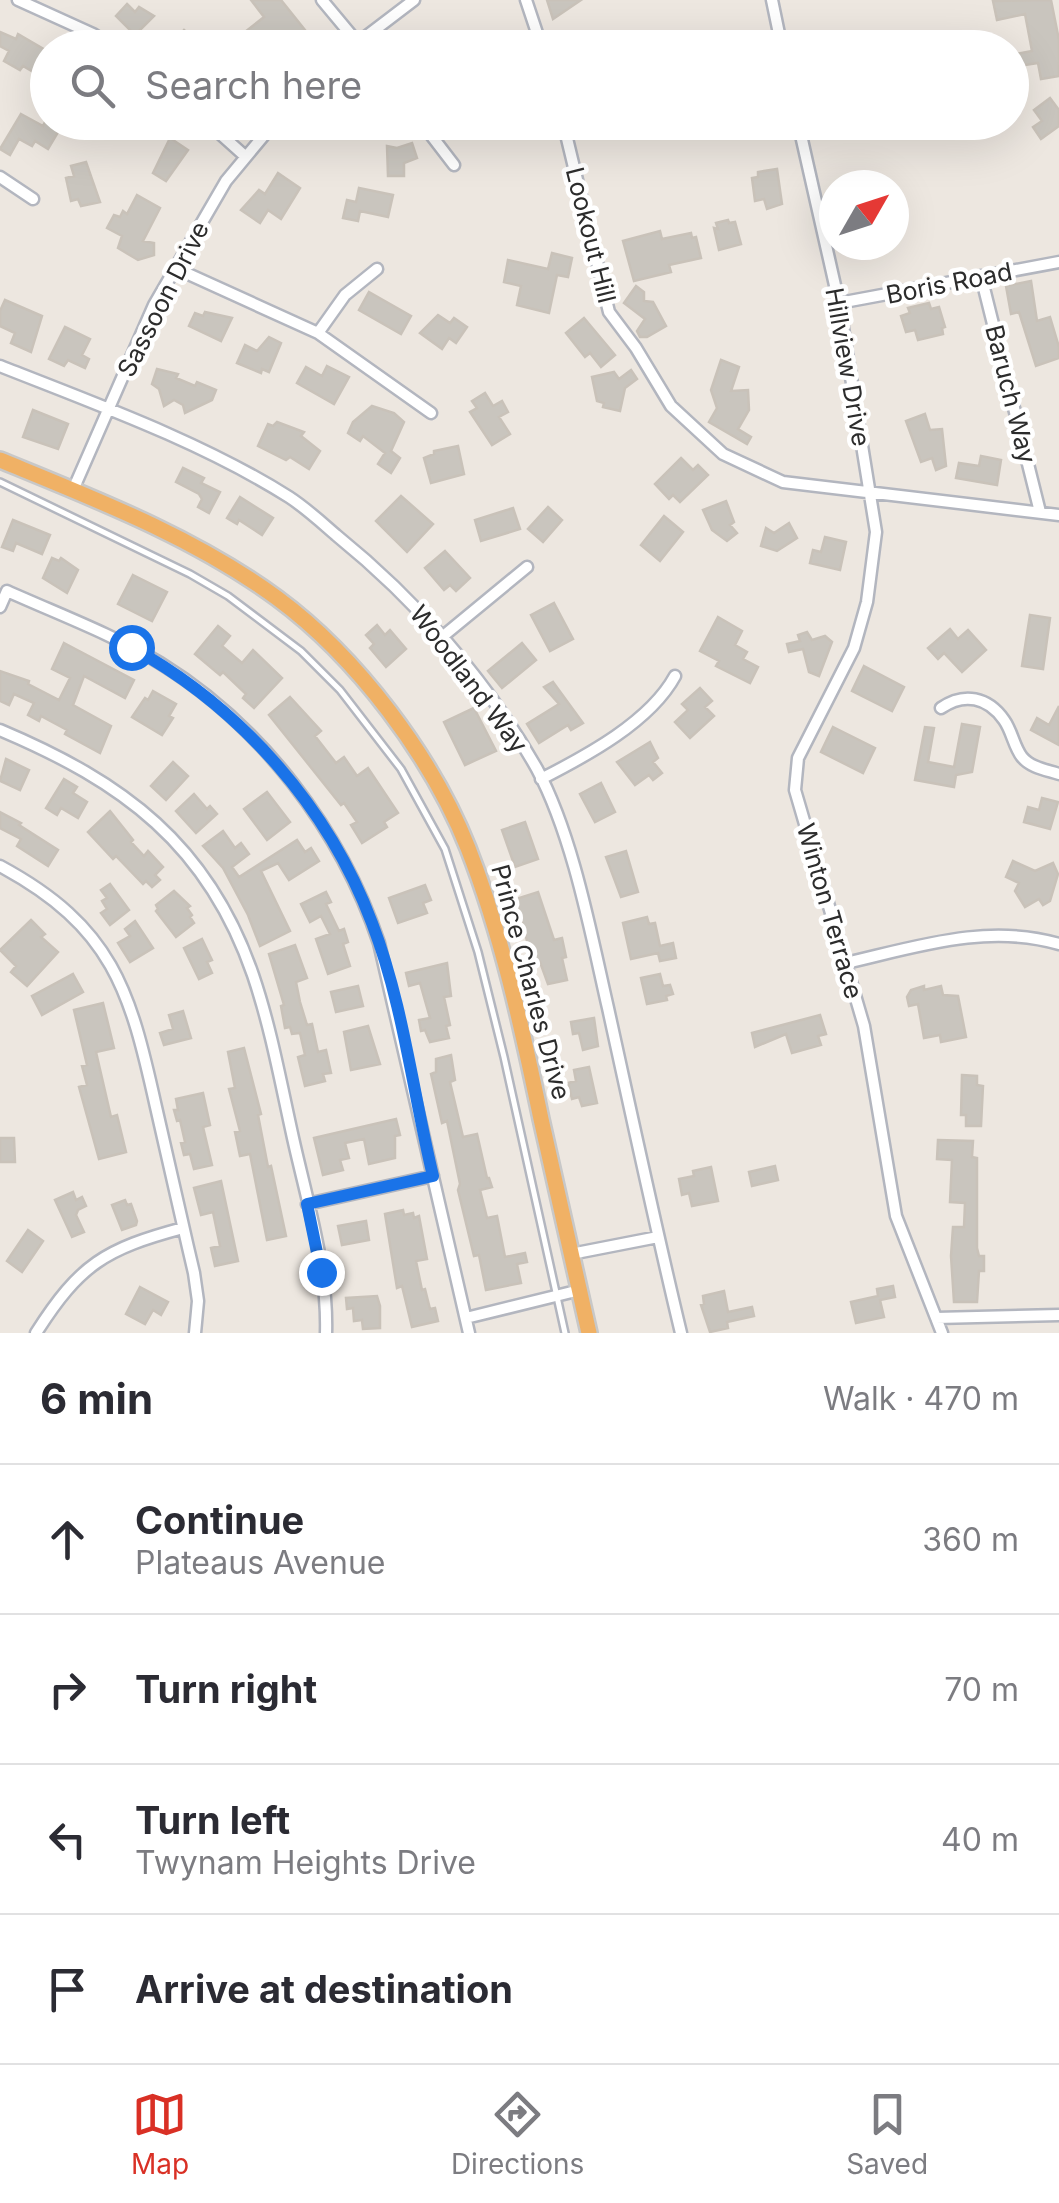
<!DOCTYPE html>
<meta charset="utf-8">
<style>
:root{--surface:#fff;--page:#f2f2f3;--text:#2b2b33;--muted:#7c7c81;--line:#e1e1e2;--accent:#d93025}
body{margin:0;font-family:Inter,sans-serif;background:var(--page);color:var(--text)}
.compass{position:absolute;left:819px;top:170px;width:90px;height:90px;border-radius:50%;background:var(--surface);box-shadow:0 10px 40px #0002;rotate:51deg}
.stop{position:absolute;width:30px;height:30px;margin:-22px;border:8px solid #1a73e8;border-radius:50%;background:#fff}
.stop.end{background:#1a73e8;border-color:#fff;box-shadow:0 2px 10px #0008}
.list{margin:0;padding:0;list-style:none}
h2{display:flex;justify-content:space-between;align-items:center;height:130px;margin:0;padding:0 40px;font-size:42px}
h2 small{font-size:32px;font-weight:400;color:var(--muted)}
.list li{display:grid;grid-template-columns:65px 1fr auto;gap:30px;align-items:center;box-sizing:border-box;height:150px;padding:0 40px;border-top:2px solid var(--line)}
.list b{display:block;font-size:38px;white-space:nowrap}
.list p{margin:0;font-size:32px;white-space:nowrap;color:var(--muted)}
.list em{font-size:32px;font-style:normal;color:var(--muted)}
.icon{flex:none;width:55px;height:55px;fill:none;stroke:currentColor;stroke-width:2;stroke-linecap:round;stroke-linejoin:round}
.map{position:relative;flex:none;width:1059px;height:1333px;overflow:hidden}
.search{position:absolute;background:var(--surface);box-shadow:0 10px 40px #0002;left:30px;right:30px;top:30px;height:110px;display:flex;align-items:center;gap:25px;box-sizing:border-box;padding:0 35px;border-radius:55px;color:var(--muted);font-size:38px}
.sheet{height:730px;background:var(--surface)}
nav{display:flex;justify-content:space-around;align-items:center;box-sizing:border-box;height:140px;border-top:2px solid var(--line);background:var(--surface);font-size:28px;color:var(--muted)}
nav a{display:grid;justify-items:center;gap:5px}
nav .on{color:var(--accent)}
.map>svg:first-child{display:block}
.building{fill:#c9c5be;stroke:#c9c2b9;stroke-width:2.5}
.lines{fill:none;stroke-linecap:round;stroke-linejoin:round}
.service-casing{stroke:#b3b6bf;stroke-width:10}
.minor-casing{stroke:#b3b6bf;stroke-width:15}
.trunk-casing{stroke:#c8c8c8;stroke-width:20}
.service{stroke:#fff;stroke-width:5}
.minor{stroke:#fff;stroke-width:10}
.trunk{stroke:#f0b165;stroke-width:15}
.route{stroke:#1a73e8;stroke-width:12}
.labels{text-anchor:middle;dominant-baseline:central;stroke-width:9;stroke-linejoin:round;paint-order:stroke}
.street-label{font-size:25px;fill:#2c2c2c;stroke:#fff}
</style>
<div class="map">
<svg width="1059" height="1333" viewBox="0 0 1059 1333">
<rect width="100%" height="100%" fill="#ede7e0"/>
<path class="building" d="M251,0H281L305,30L288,43L282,36L267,47L261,38L254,44L245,32L264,17Z
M547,0H581L553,19Z
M1051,0L1059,40V76L1041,79L1038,63L1018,66L1016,54L1032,51L1025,14L997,20L993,1Z
M127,4L135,12L139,7L154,16L135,35L116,16Z
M184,30L193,38L199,32L215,48H168Z
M0,32L16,39L18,34L47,51L35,73L23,66L20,70L4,61L9,51L0,46Z
M1050,98L1059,110V126L1041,139L1033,127L1042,121L1034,110Z
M21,114L43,126L45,122H64L48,149L35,141L32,146L19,139L10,155L0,149Z
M170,138L188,150L166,181L153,173Z
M412,143L417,158L404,163V176H388L387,146L397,148Z
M86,162L100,202L81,206L78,199L71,201L66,178L74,176L71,166Z
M777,169L782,204L767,209L764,199L755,201L752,178L758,177V172Z
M278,173L300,188L281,219L268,210L260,223L241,210L259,190L265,194Z
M359,188L393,195L388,217L360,211L358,221L343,218L347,200L356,202Z
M137,195L160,208L143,241L154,243V255L138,260L118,248L122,236L107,228L114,215L120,217L123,211L127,214Z
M728,220L729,223L735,222L741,244L719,250L714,228L718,229L716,223Z
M660,231L662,239L691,233L692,238L696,237L701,258L669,265L671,272L634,281L623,241Z
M552,253L572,258L568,277L557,275L549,313L517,305L521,286L504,282L508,260L548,269Z
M1031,281L1037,321L1050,317L1059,347V358L1036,366L1019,312L1011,314L1006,286Z
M636,286L644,292V301L653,302L666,326L647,337H640L637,331L645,319L624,303Z
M369,292L411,316L401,334L359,310Z
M5,300L42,316L31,352L11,343L15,333L0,326V311Z
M929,303L931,309L939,307L945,327L942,328L943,334L918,340L915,330L906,332L901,316L910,313L908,308Z
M205,312L232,318L221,341L189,326L195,313L203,316Z
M438,315L450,323L454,318L467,327L456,343L449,338L442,349L420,333Z
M584,318L615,355L601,367L590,353L585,357L566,333Z
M65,327L90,339L82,355L89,359L85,368L68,360L64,366L49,359Z
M269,337L281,343L269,372L262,369L261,373L237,363L245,345L257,351Z
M721,360L739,367L731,391L748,390L749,410L738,429L751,437L747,444L709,422L717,408L711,390Z
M327,366L349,377L334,404L297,383L306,367L322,376Z
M157,369L178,374L176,378L195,386L197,382L216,390L212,400L185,413L183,405L174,400L164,406L159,389L152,384Z
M631,370L637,379L625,388L620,411L603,407L604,403L597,401L592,377L614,372L619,379Z
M485,393L493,406L502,401L508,412L499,417L510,434L492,445L470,412L477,408L472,401Z
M372,406L394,413L404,422L391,451L400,458L391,473L378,464L385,453L363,436L360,441L348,433L353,422Z
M33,410L68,424L58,449L23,437Z
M925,414L930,430L942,429L946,466L936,470L932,458L921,462L906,421Z
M277,422L304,432L301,436L320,451L309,469L290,457L286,460L258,446L268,424L273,426Z
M458,446L464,474L431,483L424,458L434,454V451Z
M981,456L1001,460L997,485L956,478L959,463L979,466Z
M681,458L693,470L698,465L708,475L680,502L673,495L669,499L655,484Z
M183,468L204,478L201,483L220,492L209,513L198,507L202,499L199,494L176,482Z
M401,496L433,524L407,552L376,521Z
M240,497L273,518L262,535L239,520L237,524L227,518Z
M726,501L734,522L730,525L737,533L727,541L712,530L703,510Z
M548,507L562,520L543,542L528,529Z
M513,508L520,529L481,541L475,520Z
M664,516L683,532L660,561L641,545Z
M13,520L50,535L42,554L16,543L13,551L2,547Z
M789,523L797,538L777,551L761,546L766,528L774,533Z
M825,537L846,542L840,570L810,563L813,550L821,552Z
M445,551L470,578L456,591L450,585L444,590L425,568Z
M52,558L59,561L61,558L78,570L67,593L43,578Z
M133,575L167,592L152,621L118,604Z
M554,603L573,639L550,651L531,615Z
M1030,615L1050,618L1043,669L1022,666Z
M718,617L742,631L735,645L747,652L743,659L758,667L750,683L716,666L719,661L700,651Z
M377,625L385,635L390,630L406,649L386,667L370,648L374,644L366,635Z
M218,626L230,636L222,646L242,663L253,650L282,678L254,708L243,698L246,694L223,672L220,675L195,654Z
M950,629L958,639L968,630L986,650L962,672L944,653L938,659L928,648Z
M807,632L812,640L825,636L832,642L819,676L809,672L803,649L789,652L787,644L800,641L798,635Z
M64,643L134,680L125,698L84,676L73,705L111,726L100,753L65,734L67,730L41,716L39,721L28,715L34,703L14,694L9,705L0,701V671L29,681L28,684L59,700L70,678L52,669Z
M522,643L536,660L502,688L488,671Z
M864,666L904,687L892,711L852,691Z
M553,682L583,723L571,730L568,725L539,743L527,724L559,704L544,687Z
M700,688L712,701L705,707L714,716L690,738L675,722L688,710L682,704Z
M153,691L176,704L169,716L173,718L162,735L132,717L145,698L148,700Z
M290,697L321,731L315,736L336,763L344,757L357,776L368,768L398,813L384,822L387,827L362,843L351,825L357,822L344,803L341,805L269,715Z
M1059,706V745L1031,730L1037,718L1049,725Z
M474,708L496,751L465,765L444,722Z
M962,724L980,727L972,772L956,775L954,787L915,780L925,727L934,728L928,762L954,767Z
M833,727L875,748L863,773L821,752Z
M650,742L658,758L653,762L662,773L653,780L649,775L635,785L617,762Z
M6,759L29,770L20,790L0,781Z
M173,762L188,776L166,800L151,786Z
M64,779L77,787L73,793L87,802L78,818L61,808L57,815L46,808Z
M601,783L615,812L595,822L580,794Z
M267,792L290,822L267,840L244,809Z
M194,794L207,809L210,806L217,814L196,833L176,811Z
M1042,798L1058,802L1050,829L1024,822L1028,807L1039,810Z
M110,811L133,840L131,842L144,856L148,851L163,867L155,875L160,880L152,887L146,881L143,884L116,856L113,859L88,832Z
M0,812L21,823L19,825L58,850L48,866L17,846L21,839L0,828Z
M525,822L538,859L515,867L502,830Z
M223,831L235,848L241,843L249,854L232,867L239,877L297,840L305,852L311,848L319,861L289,880L278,863L261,871L290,931L260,946L248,915L223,868L203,846Z
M626,851L638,892L621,897L606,857Z
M1013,861L1035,871L1053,863L1058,874L1050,901L1043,905L1039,899L1025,907L1015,891L1019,883L1006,877Z
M110,884L129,910L110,925L101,913L107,909L102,901L107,898L101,890Z
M425,885L431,900L423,903L427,913L398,923L389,898Z
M174,891L190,906L187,908L192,915L190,917L194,923L176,937L156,911L158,909L156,905Z
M326,892L331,902L326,904L339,931L344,929L348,942L343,944L350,966L328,974L316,939L330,934L321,916L310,922L301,904Z
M538,892L554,940L562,938L566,957L562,958L567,980L548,984L540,962L534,963L531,956L516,899Z
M647,917L649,924L655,923L660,946L673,943L676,958L660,961L658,953L631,959L623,923Z
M31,920L45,934L41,937L58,952L27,986L11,972L16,966L0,950Z
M135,921L153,948L130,962L118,943L130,936L125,929Z
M202,939L212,960L207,962L212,973L199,979L184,948Z
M295,945L307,978L296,982L300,1002L307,1025L312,1024L318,1052L326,1050L331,1073L323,1074L325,1081L305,1086L298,1057L305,1055L300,1033L292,1034L290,1027L285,1028L281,1006L284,1005L269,954Z
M447,963L451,996L444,997L450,1025L446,1026L449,1038L430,1042L425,1030L421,1031L419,1020L430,1018L420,983L409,986L406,973Z
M73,974L83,992L42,1015L32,996Z
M660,974L663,986L670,985L673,994L666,996L667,1000L647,1004L641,978Z
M358,986L363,1006L336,1012L331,992Z
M924,986V990L941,986L943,995L958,996L966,1037L941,1042L940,1035L924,1038L918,1004L909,1006L907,997L911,990Z
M103,1003L114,1048L96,1052L111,1117L117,1115L126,1152L99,1159L79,1087L87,1085L82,1066L87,1065L74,1010Z
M183,1011L191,1038L164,1045L160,1033L173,1029L169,1015Z
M820,1015L826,1034L818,1036L821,1045L792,1053L786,1034L755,1047L752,1033Z
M594,1018L598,1046L583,1050L579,1033L573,1034L571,1022Z
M368,1026L380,1064L351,1070L344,1032Z
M244,1048L261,1114L258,1115L268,1167L271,1166L286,1236L267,1240L250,1154L240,1156L235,1132L240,1131L229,1089L235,1088L228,1052Z
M451,1055L455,1080L450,1082L463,1137L477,1134L487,1178H489L492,1187L480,1190L487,1218L497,1216L505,1257L525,1253L527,1262L517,1264L521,1283L486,1290L479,1255L474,1256L458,1190L460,1184L447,1121L442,1123L431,1074L436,1072V1059Z
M589,1067L597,1103L582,1106L579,1097L572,1099L568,1083L576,1081L574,1070Z
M962,1075L977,1076V1085L983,1086L981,1126H966V1115H961Z
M203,1093L210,1125L203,1127L212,1165L194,1169L190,1154L184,1155L181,1143L185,1142L180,1120L177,1121L174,1110H178L176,1099Z
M396,1119L400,1135L395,1136V1158L369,1164L364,1139L345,1143L349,1158L340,1160L343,1170L323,1175L314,1138Z
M0,1138H14L15,1162H0Z
M938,1140L973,1141L972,1157L977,1158V1248L979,1256H984V1271H979L977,1302H954L951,1256L953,1227H964L965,1203L950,1202L952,1160L937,1159Z
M775,1166L778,1180L752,1186L749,1172Z
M711,1167L718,1201L692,1206L689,1193L682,1195L679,1179L694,1176L693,1171Z
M221,1181L238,1261L215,1266L211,1248L220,1246L213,1212L201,1215L194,1188Z
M73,1192L76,1200L82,1197L86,1206L78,1210L76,1215L84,1232L72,1237L55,1200Z
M125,1200L127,1205L131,1204L137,1221L136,1225L122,1230L112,1205Z
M403,1210L404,1215L413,1213L414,1218L419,1216L427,1259L416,1261L422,1290L425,1289L430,1309L435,1308L438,1321L412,1327L402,1286L397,1288L385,1214Z
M366,1221L369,1240L342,1245L338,1226Z
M28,1230L43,1241L22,1272L7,1261Z
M893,1286L895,1297L880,1300L884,1317L856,1323L851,1302L878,1296L877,1289Z
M140,1287L168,1302L161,1315L153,1310L145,1324L126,1314Z
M724,1291L728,1312L752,1307L754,1316L727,1322L728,1328L710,1332L701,1305L704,1304L703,1296Z
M377,1296L380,1306V1328L363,1329L362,1320L354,1321L353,1308L347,1309L346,1298Z"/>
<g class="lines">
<g class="service-casing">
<path id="service" d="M0,482L190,574L228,596L301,651L340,690L401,769L445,849L478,952L504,1057L565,1333"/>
</g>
<g class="minor-casing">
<path id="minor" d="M18,0L93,34L114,48
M322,0L362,48
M526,0L542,48
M772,0L782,48
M351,48L414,0
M797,48L841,39
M207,122L246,157
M421,122L454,165
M563,122L609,312L636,348L671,406L723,454L783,482L1059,515
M798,122L839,303L876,532L867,602L854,648L798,758L795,790L864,1026L896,1216L942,1333
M0,177L33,199
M175,268L318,333L431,413
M981,276L1040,512
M839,303L1059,262
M318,333L345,295L377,269
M0,366C96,404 202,442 289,497C306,508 321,522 336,535C415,599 487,680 537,769C573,836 591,934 608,1008C632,1117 655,1225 681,1333
M73,490L154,305L226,181L275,122
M0,607L7,591C58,614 112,634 160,663C262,726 341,830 379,943L469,1333
M442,637L527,567
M941,708C964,692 988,697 1004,720C1012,731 1014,747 1022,757C1031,768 1047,770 1059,774
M0,730C123,782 208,844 253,975C271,1028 281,1084 293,1138C307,1201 328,1268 326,1333
M541,779C586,756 650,722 675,676
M0,866C113,927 130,990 156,1107C169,1163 181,1218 194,1273L198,1301L195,1333
M846,963C916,947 987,923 1059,944
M307,1204L433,1176
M571,1254L658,1237
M466,1318L580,1290
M936,1318L1059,1315
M36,1333C80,1264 105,1249 183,1228"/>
</g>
<g class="trunk-casing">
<path id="trunk" d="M0,460C95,499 194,537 277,598C357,657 432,757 468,848C502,935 522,1028 541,1119C557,1190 573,1262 589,1333"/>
</g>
<use href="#service" class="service"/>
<use href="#minor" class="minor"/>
<use href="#trunk" class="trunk"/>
</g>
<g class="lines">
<path class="route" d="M131,647C240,707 328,806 372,923C403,1003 413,1093 433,1176L307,1204L321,1272"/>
</g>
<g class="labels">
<g class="street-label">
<text transform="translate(591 235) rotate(76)">Lookout Hill</text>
<text transform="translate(949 283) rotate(-11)">Boris Road</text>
<text transform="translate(163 299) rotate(-63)">Sassoon Drive</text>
<text transform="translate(848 367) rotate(80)">Hillview Drive</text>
<text transform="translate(1011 394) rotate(76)">Baruch Way</text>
<text transform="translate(469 679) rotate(53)">Woodland Way</text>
<text transform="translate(830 911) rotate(74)">Winton Terrace</text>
<text transform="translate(531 982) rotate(75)">Prince Charles Drive</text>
</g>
</g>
</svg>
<svg class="compass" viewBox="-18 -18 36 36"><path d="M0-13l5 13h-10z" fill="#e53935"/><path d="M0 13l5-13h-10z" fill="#7c7c81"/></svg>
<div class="stop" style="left:131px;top:647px"></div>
<div class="stop end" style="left:321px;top:1272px"></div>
<div class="search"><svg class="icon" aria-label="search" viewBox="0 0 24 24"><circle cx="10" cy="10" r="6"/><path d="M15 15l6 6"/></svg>Search here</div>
</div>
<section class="sheet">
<h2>6 min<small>Walk · 470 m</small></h2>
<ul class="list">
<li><svg class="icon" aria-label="ahead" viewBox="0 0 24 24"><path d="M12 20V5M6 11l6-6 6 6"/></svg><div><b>Continue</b><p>Plateaus Avenue</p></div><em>360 m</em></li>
<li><svg class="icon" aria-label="right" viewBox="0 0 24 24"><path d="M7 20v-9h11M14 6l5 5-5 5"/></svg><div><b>Turn right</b></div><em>70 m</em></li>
<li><svg class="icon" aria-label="left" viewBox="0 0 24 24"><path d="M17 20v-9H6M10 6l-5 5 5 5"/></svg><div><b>Turn left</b><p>Twynam Heights Drive</p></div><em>40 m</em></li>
<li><svg class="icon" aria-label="arrive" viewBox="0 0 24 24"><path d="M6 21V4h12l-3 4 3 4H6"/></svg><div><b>Arrive at destination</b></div></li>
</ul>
</section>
<nav>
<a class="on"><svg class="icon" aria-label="map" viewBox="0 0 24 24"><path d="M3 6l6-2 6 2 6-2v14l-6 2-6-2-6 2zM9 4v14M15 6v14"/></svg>Map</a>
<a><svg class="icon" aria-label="directions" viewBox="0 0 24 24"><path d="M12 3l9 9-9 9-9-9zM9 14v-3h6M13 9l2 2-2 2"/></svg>Directions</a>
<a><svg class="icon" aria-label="saved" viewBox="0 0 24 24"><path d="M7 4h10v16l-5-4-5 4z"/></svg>Saved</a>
</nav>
